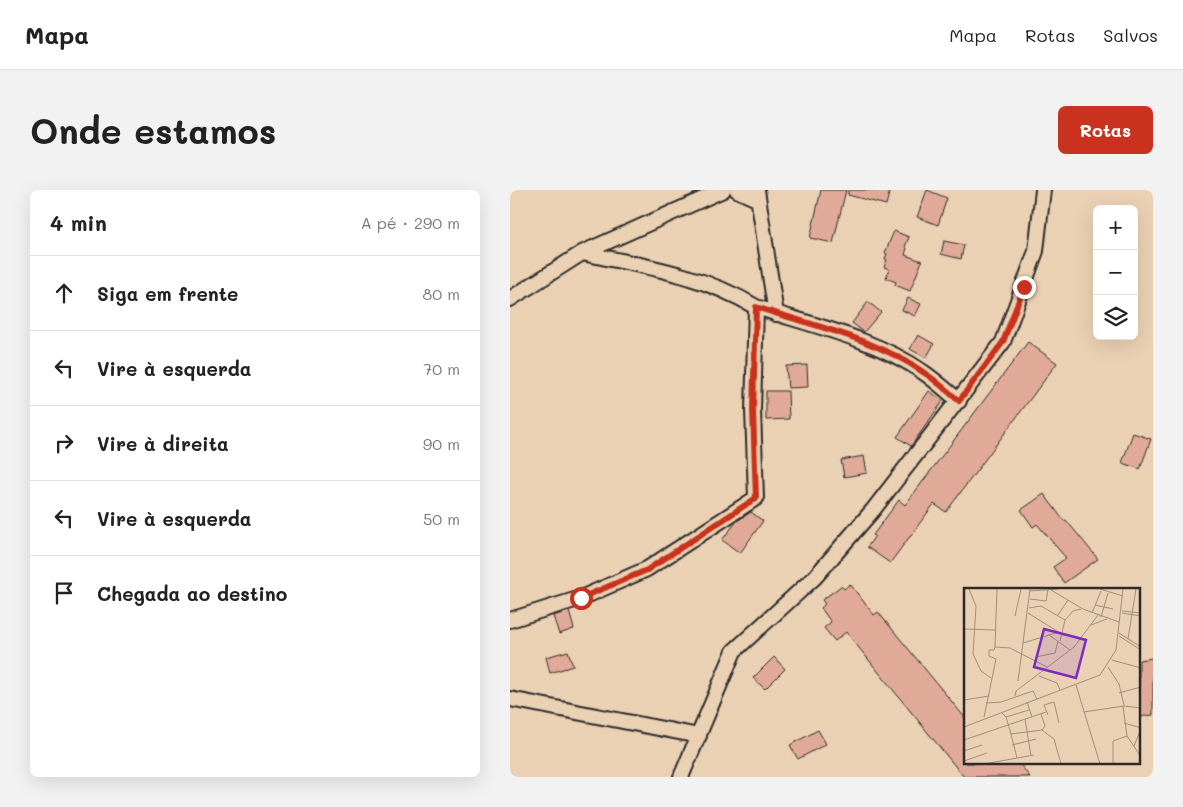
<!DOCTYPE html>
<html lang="pt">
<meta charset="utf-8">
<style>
:root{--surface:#fff;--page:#f2f2f2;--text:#222;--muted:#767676;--line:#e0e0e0;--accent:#c8321e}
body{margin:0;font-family:Mali,sans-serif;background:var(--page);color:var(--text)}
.controls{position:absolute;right:15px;top:15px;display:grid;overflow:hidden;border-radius:8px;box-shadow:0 5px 20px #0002}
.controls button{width:45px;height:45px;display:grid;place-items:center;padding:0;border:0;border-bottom:1px solid var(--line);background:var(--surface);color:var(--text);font:25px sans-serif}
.stop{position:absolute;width:15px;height:15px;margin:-11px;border:4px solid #c8321e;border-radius:50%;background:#fff}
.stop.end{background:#c8321e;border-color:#fff;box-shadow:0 1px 5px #0008}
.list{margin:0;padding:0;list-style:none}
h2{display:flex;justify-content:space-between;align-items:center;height:65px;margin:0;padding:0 20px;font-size:21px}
h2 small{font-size:16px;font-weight:400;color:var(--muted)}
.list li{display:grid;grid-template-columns:32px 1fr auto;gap:15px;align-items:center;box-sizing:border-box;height:75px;padding:0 20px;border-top:1px solid var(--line)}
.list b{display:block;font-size:19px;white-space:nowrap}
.list em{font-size:16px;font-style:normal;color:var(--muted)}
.icon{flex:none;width:28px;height:28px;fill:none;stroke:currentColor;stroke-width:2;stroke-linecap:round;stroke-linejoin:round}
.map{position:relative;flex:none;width:643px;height:587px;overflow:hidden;border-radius:8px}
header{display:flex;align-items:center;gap:30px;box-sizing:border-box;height:70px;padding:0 25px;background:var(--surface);border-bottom:1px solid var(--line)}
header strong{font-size:24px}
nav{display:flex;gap:28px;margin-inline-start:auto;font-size:18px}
.intro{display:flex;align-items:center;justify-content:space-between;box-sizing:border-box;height:120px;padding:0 30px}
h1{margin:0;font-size:35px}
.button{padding:12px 22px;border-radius:8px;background:var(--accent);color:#fff;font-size:18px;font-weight:700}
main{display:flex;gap:30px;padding:0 30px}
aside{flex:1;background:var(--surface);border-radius:8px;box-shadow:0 5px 20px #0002}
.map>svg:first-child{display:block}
.building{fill:#e1aa98;stroke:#2b2b2b}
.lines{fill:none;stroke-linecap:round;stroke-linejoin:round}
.minor-casing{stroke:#2b2b2b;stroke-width:18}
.minor{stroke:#ebd1b3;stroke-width:14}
.route{stroke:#c8321e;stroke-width:6}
.inset-road{fill:none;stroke:#9e8f7d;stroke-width:1}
.view{fill:#7b2cbf;fill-opacity:0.15;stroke:#7b2cbf;stroke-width:2.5}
.inset-edge{fill:none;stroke:#2b2b2b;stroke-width:2.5}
</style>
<header>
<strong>Mapa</strong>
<nav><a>Mapa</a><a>Rotas</a><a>Salvos</a></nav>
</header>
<div class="intro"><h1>Onde estamos</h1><a class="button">Rotas</a></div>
<main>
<aside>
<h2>4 min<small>A pé · 290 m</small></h2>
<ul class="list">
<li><svg class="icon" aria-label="ahead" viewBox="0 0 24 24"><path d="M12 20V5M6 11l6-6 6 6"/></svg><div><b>Siga em frente</b></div><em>80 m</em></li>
<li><svg class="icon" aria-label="left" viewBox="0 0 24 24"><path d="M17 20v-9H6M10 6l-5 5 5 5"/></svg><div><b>Vire à esquerda</b></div><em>70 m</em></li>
<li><svg class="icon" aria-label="right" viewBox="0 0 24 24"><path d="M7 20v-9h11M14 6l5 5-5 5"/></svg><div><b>Vire à direita</b></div><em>90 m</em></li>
<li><svg class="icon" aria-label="left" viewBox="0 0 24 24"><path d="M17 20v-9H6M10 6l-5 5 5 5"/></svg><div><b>Vire à esquerda</b></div><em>50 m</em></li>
<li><svg class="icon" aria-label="arrive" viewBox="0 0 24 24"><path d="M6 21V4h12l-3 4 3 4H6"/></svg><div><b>Chegada ao destino</b></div></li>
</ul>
</aside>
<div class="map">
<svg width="643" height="587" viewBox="0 0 643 587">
<rect width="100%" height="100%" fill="#ebd1b3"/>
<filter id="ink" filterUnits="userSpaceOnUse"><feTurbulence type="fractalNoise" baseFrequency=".02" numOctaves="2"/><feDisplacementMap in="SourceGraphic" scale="10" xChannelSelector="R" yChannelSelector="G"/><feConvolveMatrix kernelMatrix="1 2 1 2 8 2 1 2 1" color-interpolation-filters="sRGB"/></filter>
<g filter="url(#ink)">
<path class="building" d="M311,0H336L323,53L300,48Z
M338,0H380L376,15L338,5Z
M417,0L437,8L428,35L407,27Z
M384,41L399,47L395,57L397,58L395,65L412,71L400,101L385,95L386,92L376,88L379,79L374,77L377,70L375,69L377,64L375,63Z
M434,51L454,55L451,69L431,64Z
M398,108L411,114L405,126L392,120Z
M358,112L371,122L354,142L342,133Z
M408,145L424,154L416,168L400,159Z
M518,152L547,173L436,322L424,314L380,373L357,357L365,346L363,345L389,310L395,315Z
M297,175L298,197L278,198L276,176Z
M256,201H278L279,229L256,230Z
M419,201L433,211L401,256L387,247Z
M623,243L641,249L630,279L612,273Z
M354,266L357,283L334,287L331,270Z
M534,304L554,331L556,330L588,369L554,393L543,377L556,368L527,334L523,337L511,320Z
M241,322L253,331L230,363L212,350L227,331Z
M340,394L364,425L368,422L456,529V573H509L520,587H454L336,442L325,451L314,438L321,432L311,418L315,414L312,410L331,396L334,399Z
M59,421L64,439L49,444L43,426Z
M58,461L63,476L40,483L36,467Z
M264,467L275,479L255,499L243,488Z
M643,468V525L629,527V470Z
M308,540L316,554L288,569L280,555Z"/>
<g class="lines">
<g class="minor-casing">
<path id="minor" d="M227,0L247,9
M247,0L266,124
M72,63C134,76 191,84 246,117C301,135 366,149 413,182C425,190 437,201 449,211
M0,109L72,63L213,0
M0,430L71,408L137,379L246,308L243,220L246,117
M0,509L189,546
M171,587L224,461L305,387L363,320L493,152L526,61L533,0"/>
</g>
<use href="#minor" class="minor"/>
</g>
</g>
<g class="lines" filter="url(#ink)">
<path class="route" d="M71,408L137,380L246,308L243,220L246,117C301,135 366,149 413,182C426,190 437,201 449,211L493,152L514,97"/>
</g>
<g transform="translate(454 398)">
<rect width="176" height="176" fill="#ebd1b3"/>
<path class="inset-road" d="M5,1L12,18L9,66L17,83L27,90M136,1L159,8M87,2L119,21L155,34M66,3L94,1M66,11L82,13L84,2M131,17L149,21M65,20L77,18L101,32M158,23L177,25M64,25L96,45M128,25L137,3M158,25L177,28M94,27L104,12M51,28L57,1M137,29L144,5M127,37L143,31M0,41L31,42M155,45L177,59M85,47L106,62M155,48L177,62M164,51L172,1M96,53L101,32L109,23L117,21M59,55L95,44M31,59L46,60L83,79M72,69L91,65L94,53M148,72L177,80M144,79L155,96L160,117M75,88L93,95L96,102M54,93L66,1M112,97L136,176M155,105L177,99M51,108L52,103L110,59L134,27M0,112L25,108M63,114L68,129M22,115L37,114L69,103L73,111M159,118L163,148L177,169M120,124L160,118L177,120M38,125L42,129L65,122M77,126L81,138L78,142M84,127L80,117L90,114L95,135M20,129L32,71L25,68V62H30L31,59L33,1M42,129L47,146L78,142L90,151L97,176M61,131L67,168M160,135L177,140M0,139L136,87L152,62L159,1M47,146L53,170L70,167M0,152L82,124M48,157L72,151M170,158L177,141M0,163L18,157M0,173L23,165M20,176L53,170M149,176V153L163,148"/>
<path class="view" d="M80,41L122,52L112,90L70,79Z"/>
<rect width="176" height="176" class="inset-edge"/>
</g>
</svg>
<div class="controls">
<button>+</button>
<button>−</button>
<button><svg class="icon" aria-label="layers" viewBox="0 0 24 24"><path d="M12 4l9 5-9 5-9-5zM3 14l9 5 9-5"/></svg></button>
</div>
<div class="stop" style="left:71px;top:408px"></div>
<div class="stop end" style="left:514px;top:97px"></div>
</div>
</main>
